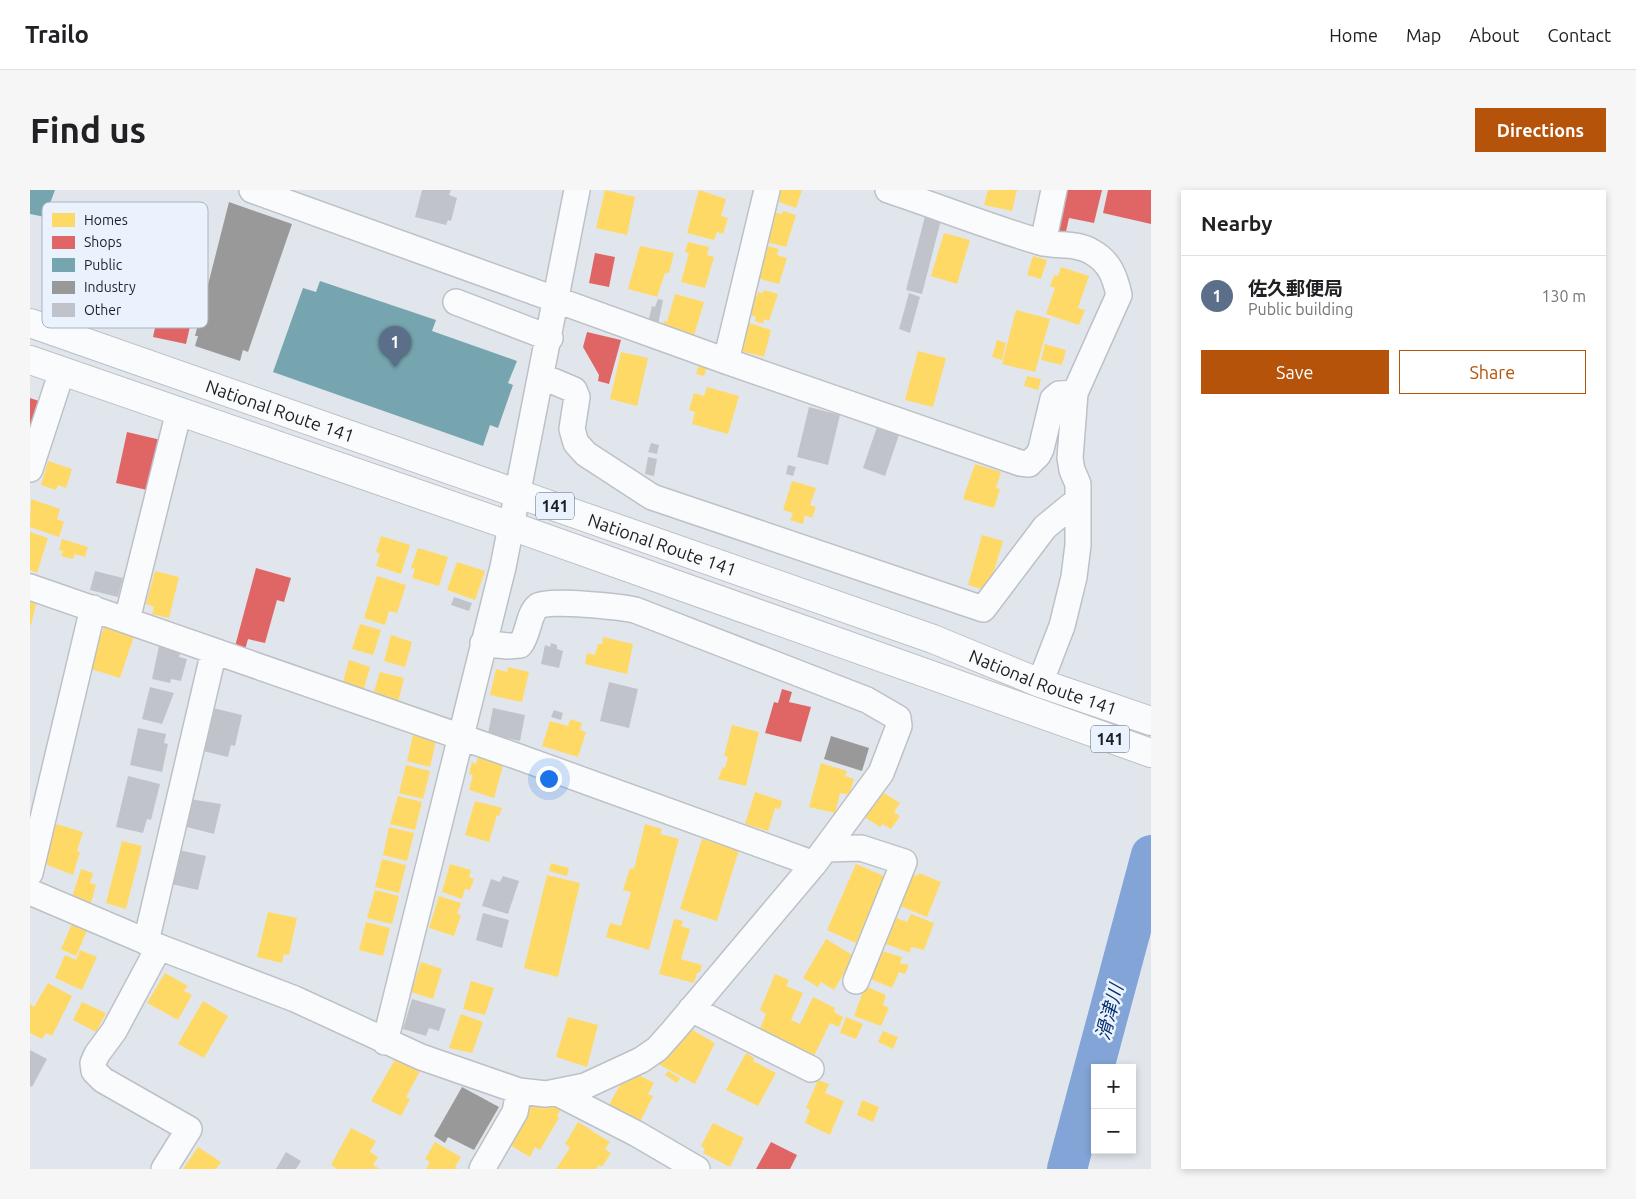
<!DOCTYPE html>
<meta charset="utf-8">
<style>
:root{--surface:#fff;--page:#f6f6f6;--text:#202124;--muted:#757577;--line:#e0e0e0;--accent:#b45309}
body{margin:0;font-family:Ubuntu,"Noto Sans JP",sans-serif;background:var(--page);color:var(--text)}
.controls{position:absolute;right:15px;bottom:15px;display:grid;overflow:hidden;border-radius:0px;box-shadow:0 2px 8px #0003}
.controls button{width:45px;height:45px;display:grid;place-items:center;padding:0;border:0;border-bottom:1px solid var(--line);background:var(--surface);color:var(--text);font:25px sans-serif}
.you{position:absolute;left:518px;top:588px;width:18px;height:18px;margin:-12px;border:4px solid #fff;border-radius:50%;background:#1a73e8;box-shadow:0 0 0 8px #1a73e833}
.badge{display:grid;place-items:center;width:32px;height:32px;border-radius:50%;background:var(--accent);color:#fff;font-size:16px;font-weight:700}
.pin{position:absolute;translate:-50% -41px;filter:drop-shadow(0 1px 2px #0008)}
.pin::after{content:'';position:absolute;top:26px;width:18px;height:15px;background:inherit;clip-path:polygon(0 0,100% 0,50% 100%)}
.list{margin:0;padding:0;list-style:none}
h2{display:flex;justify-content:space-between;align-items:center;height:65px;margin:0;padding:0 20px;font-size:21px}
h2 small{font-size:16px;font-weight:400;color:var(--muted)}
.list li{display:grid;grid-template-columns:32px 1fr auto;gap:15px;align-items:center;box-sizing:border-box;height:80px;padding:0 20px;border-top:1px solid var(--line)}
.list b{display:block;font-size:19px;white-space:nowrap}
.list p{margin:0;font-size:16px;white-space:nowrap;color:var(--muted)}
.list em{font-size:16px;font-style:normal;color:var(--muted)}
.actions{display:flex;gap:10px;padding:15px 20px}
.actions a{flex:1;padding:11px 0;border:1px solid var(--accent);border-radius:0px;text-align:center;font-size:18px;color:var(--accent)}
.actions .main{background:var(--accent);color:#fff}
.map{position:relative;flex:none;width:1121px;height:979px;overflow:hidden;border-radius:0px}
header{display:flex;align-items:center;gap:30px;box-sizing:border-box;height:70px;padding:0 25px;background:var(--surface);border-bottom:1px solid var(--line)}
header strong{font-size:24px}
nav{display:flex;gap:28px;margin-inline-start:auto;font-size:18px}
.intro{display:flex;align-items:center;justify-content:space-between;box-sizing:border-box;height:120px;padding:0 30px}
h1{margin:0;font-size:35px}
.button{padding:12px 22px;border-radius:0px;background:var(--accent);color:#fff;font-size:18px;font-weight:700}
main{display:flex;gap:30px;padding:0 30px}
aside{flex:1;background:var(--surface);border-radius:0px;box-shadow:0 2px 8px #0003}
.map>svg:first-child{display:block}
.homes{fill:#ffd966}
.shops{fill:#e06666}
.public{fill:#76a5af}
.industry{fill:#999}
.lines{fill:none;stroke-linecap:round;stroke-linejoin:round}
.river{stroke:#83a4d7;stroke-width:40}
.building{fill:#c0c4ca}
.minor-casing{stroke:#bdc1c7;stroke-width:28}
.highway-casing{stroke:#bdc1c7;stroke-width:30}
.minor{stroke:#fafbfc;stroke-width:25}
.highway{stroke:#fafbfc;stroke-width:28}
.labels{text-anchor:middle;dominant-baseline:central;stroke-width:5;stroke-linejoin:round;paint-order:stroke}
.shield{fill:#eaf2fe;stroke:#5a5f66;stroke-width:1}
.shield-label{font-size:16px;font-weight:bold;fill:#1c2025}
.street-label{font-size:18px;fill:#1c2025;stroke:#eaf2fe}
.water-label{font-size:19px;font-style:italic;fill:#073271;stroke:#eaf2fe}
.key{fill:#eaf2fe;stroke:#acb3bd;stroke-width:1}
.key-label{font-size:14px;fill:#1c2025}
</style>
<header>
<strong>Trailo</strong>
<nav><a>Home</a><a>Map</a><a>About</a><a>Contact</a></nav>
</header>
<div class="intro"><h1>Find us</h1><a class="button">Directions</a></div>
<main>
<div class="map">
<svg width="1121" height="979" viewBox="0 0 1121 979">
<rect width="100%" height="100%" fill="#e1e6ed"/>
<path class="homes" d="M575,0L605,7L597,45L566,38Z
M669,0L696,9L691,26L698,28L693,44L687,42L684,50L657,43Z
M749,0H772L766,18L749,12L750,8L747,7Z
M958,0H987L982,21L954,15Z
M753,21L766,25L756,57L736,52L744,22L752,24Z
M914,43L940,50L927,94L901,86Z
M658,52L679,57L677,65L684,67L675,98L651,92L659,63L655,62Z
M610,56L644,63L639,83H635L627,107L598,99Z
M738,56L749,59L747,65L757,68L749,94L726,88Z
M1003,66L1017,70L1011,89L997,85Z
M1031,77L1059,86L1048,118L1055,120L1049,135L1016,124L1025,98L1020,96L1024,85L1028,86Z
M734,100L748,104L739,131L734,129L733,134L725,131L726,127L717,124L722,105L727,106L728,102L733,103Z
M645,104L674,112L663,149L632,138L634,131L637,132Z
M986,120L1020,129L1005,182L972,174Z
M716,132L741,140L734,167L711,161L716,146L713,145Z
M967,150L976,153L972,170L962,167Z
M1015,154L1036,160L1032,175L1011,170Z
M888,161L916,168L903,217L875,210Z
M591,162L618,168L607,216L580,209Z
M669,175L677,177L674,186L666,184Z
M997,186L1011,189L1008,200L994,196Z
M677,197L709,206L698,244L662,234L665,222L659,220L664,203L674,206Z
M18,271L42,279L36,298L28,295L26,300L11,295Z
M945,274L971,282L966,298L970,299L964,318L933,309Z
M762,291L786,298L780,315L786,317L782,328L775,325L773,334L760,330L763,323L753,320Z
M1,309L30,319L27,329L34,332L29,347L0,337Z
M0,342L18,348L7,383L0,380Z
M952,345L973,351L958,401L938,395Z
M351,346L380,355L371,384L346,376L350,364L346,362Z
M32,349L58,357L55,367L45,364L43,369L31,366L33,361L29,360Z
M388,358L418,367L409,396L382,388L385,379L381,378Z
M427,372L455,381L445,410L417,400Z
M125,381L149,387L139,428L122,424L124,417L116,414Z
M347,386L376,395L367,423L359,421L355,435L334,428Z
M0,412L6,414L1,435H0Z
M330,434L351,440L343,465L322,459Z
M74,437L104,446L90,488L58,478L68,447L70,448Z
M361,445L382,452L375,477L354,471Z
M573,447L603,454L597,484L555,474L557,463L565,465L568,454H572Z
M319,470L340,477L333,502L312,496Z
M478,477L499,482L492,512L460,505L466,479L477,482Z
M350,482L374,488L367,516L342,508Z
M540,529L552,533L550,540L556,542L548,567L512,556L520,531L538,536Z
M702,535L729,542L716,596L688,589L693,577L695,578L698,567L694,566Z
M383,545L406,551L400,577L377,571Z
M449,564L474,572L464,608L439,600L443,585L439,584L442,572L446,574Z
M791,573L817,581L815,586L824,589L819,605L810,603L805,623L779,617Z
M376,575L400,581L393,609L369,603Z
M849,600L870,613L864,622L870,626L861,639L852,634L850,637L833,626Z
M725,602L752,611L750,619L745,618L738,641L715,634Z
M368,606L392,612L385,640L360,634Z
M445,611L472,618L469,626L467,625L459,652L435,645Z
M26,634L53,642L47,661L50,662L43,685L15,674Z
M615,634L632,639L630,644L649,649L619,760L576,747L580,733L591,736L601,702L593,700L600,678L604,679Z
M359,637L384,643L377,671L353,665Z
M672,649L709,660L687,731L650,719Z
M92,651L112,656L96,719L76,713Z
M352,669L376,675L369,703L345,697Z
M521,673L539,678L537,686L519,681Z
M420,674L441,680L439,687L444,689L440,700L435,699L432,709L412,702Z
M826,674L854,686L826,753L797,740Z
M51,679L63,683L60,693L66,695L61,713L42,707Z
M889,683L911,692L897,727L870,716L883,684L887,686Z
M517,685L550,693L528,787L494,778Z
M345,700L369,706L362,734L337,728Z
M409,706L431,713L427,724L431,725L424,746L399,738Z
M238,722L267,728L259,765L254,764L252,773L227,767Z
M881,724L904,733L894,760L881,757L880,763L856,754L866,728L877,732Z
M44,729L59,736L46,766L31,759Z
M644,729L653,731L651,736L660,739L651,769L672,775L670,782L667,783L664,793L629,784Z
M336,732L360,738L353,766L329,760Z
M796,749L824,766L804,800L791,792L788,797L773,788Z
M50,760L67,767L52,800L25,788L35,765L46,770Z
M852,761L872,767L870,773L879,775L875,784L869,782L862,798L841,789Z
M391,772L412,779L403,809L381,802Z
M135,783L158,796L154,801L162,805L148,830L117,813Z
M745,784L759,790L756,796L773,803L761,830L770,834L783,807L805,818L804,822L813,827L809,837L800,833L784,866L729,841L736,824L730,820Z
M441,791L464,798L455,825L433,819Z
M18,793L42,806L22,846L16,843L12,849L0,843V814L4,817Z
M835,796L856,805L853,815L859,818L851,836L824,826Z
M173,811L198,826L174,868L148,854Z
M52,812L76,823L66,842L43,830Z
M431,824L453,832L442,863L419,858Z
M538,827L568,835L557,877L526,867Z
M816,827L833,834L826,849L810,843Z
M659,838L685,853L665,894L623,871L646,847L652,850Z
M853,841L868,847L863,859L848,852Z
M716,863L724,868L723,871L746,883L728,916L696,900Z
M366,868L390,881L376,907L380,909L371,926L341,911Z
M638,881L650,888L647,893L635,885Z
M603,882L624,893L618,904L623,906L610,932L579,915L589,897L593,892L596,893Z
M788,890L799,894L795,903L814,911L800,945L775,933L780,920L776,918Z
M516,910L531,919L527,926L529,928L510,960L505,957L500,967L478,954L502,912L508,916L511,911Z
M832,910L849,917L843,932L827,925Z
M548,932L580,952L575,959L581,963L572,977L569,975L566,979H526L540,958L535,954Z
M683,933L714,948L700,977L673,963L675,959L671,956Z
M321,938L346,951L340,962L348,967L343,975L350,979H307L301,975Z
M405,952L431,967L425,977L428,979H396L400,972L395,969Z
M168,957L191,972L186,979H153Z"/>
<path class="shops" d="M1029,0H1072L1064,33L1039,28L1035,46L1021,42Z
M1078,0H1121V34L1073,23Z
M565,63L585,67L579,97L559,93Z
M138,76L172,84L156,154L123,147L127,129L124,120V111L129,101L133,99Z
M557,142L591,150L579,194L568,191L569,185L553,157Z
M0,208L12,212L0,240Z
M97,242L131,250L126,302L86,293Z
M226,378L261,388L254,412L247,410L235,453L218,449L214,463L204,460Z
M752,499L762,502L759,512L781,517L771,552L735,543L744,512L748,513Z
M741,952L767,965L760,979H726Z"/>
<path class="public" d="M0,0H25L15,27L0,24Z
M290,91L406,130L402,141L487,171L478,193L483,195L468,238L460,235L453,256L243,182L273,98L286,102Z"/>
<path class="industry" d="M199,12L262,34L218,162L213,160L210,171L165,156L168,146H165Z
M801,546L839,558L832,581L794,569Z
M432,897L469,917L444,960L418,947L415,953L404,946Z"/>
<g class="lines">
<path class="river" d="M1037,979L1121,665"/>
</g>
<path class="building" d="M392,0H421L419,5L427,8L421,31L418,30L416,35L385,27Z
M895,26L911,30L892,104L876,100Z
M879,103L890,107L880,143L869,139Z
M628,109L633,110L628,135L618,133L622,116L625,117Z
M779,217L810,225L798,275L767,267Z
M848,234L870,242L855,286L833,278Z
M621,253L629,255L627,264L618,262Z
M618,267L627,269L624,286L615,284Z
M758,275L766,277L763,286L756,284Z
M65,381L93,388L88,407L60,400Z
M424,407L442,413L439,421L421,415Z
M521,453L527,455V459L533,461L529,478L511,474L515,455L520,457Z
M129,456L151,461L149,467L157,469L151,491L141,489L140,493L122,489Z
M579,492L608,499L599,538L570,531Z
M120,497L144,503L132,534L112,529Z
M183,518L212,525L205,556L201,555L198,567L173,561Z
M463,518L495,525L490,551L458,544Z
M524,520L533,523L531,530L521,527Z
M108,538L136,544L134,553L138,554L132,582L100,575Z
M98,586L130,594L121,630L117,629L113,643L86,637Z
M160,609L191,614L184,644L153,636Z
M149,660L176,666L168,700L141,694Z
M473,686L489,691L478,724L452,716L461,689L470,692Z
M453,723L479,730L472,758L446,750Z
M382,809L416,819L409,841L399,838L396,846L373,839Z
M0,860L17,869L2,897L0,896Z
M256,962L271,971L266,979H246Z"/>
<g class="lines">
<g class="minor-casing">
<path id="minor" d="M222,0L696,171L990,273L999,274L1008,265L1011,259L1023,209L1029,204L1045,203
M858,0C909,17 959,37 1010,52C1027,57 1046,52 1062,62C1080,72 1085,87 1089,105L1045,203L1040,268L1042,280L1048,294V355L1044,387L1032,436L1010,493
M1013,53L1024,0
M426,112L520,148
M696,171L737,0
M511,186L544,200L547,207L542,239L546,253L556,264L622,307L953,419L1015,337L1048,310
M0,279L32,181
M0,397L486,566L784,674
M97,430L149,221
M795,659L831,658L874,672L826,791
M0,683L63,418
M0,702L129,757L265,809L391,867L489,901L516,904L555,896L611,870L627,859L644,840L784,674L851,583L869,536L868,528L837,510L605,420C591,417 518,409 508,416C498,424 499,444 490,455L477,456L453,453
M116,752L184,461
M129,757L84,841L67,864L63,873L64,881L73,890L159,939L134,979
M661,819L781,879
M355,852L473,377L547,0
M527,903L607,944L667,979
M452,979L485,922L489,901"/>
</g>
<g class="highway-casing">
<g id="highway">
<path id="s1" d="M0,133L903,449L1010,493L1121,531"/>
<path d="M0,170L481,336L1121,563"/>
</g>
</g>
<use href="#minor" class="minor"/>
<use href="#highway" class="highway"/>
</g>
<g class="labels">
<g class="shield">
<rect x="506" y="302.5" width="38" height="27" rx="4"/>
<rect x="1061" y="535.5" width="38" height="27" rx="4"/>
</g>
<g class="shield-label">
<text x="525" y="316">141</text>
<text x="1080" y="549">141</text>
</g>
<g class="street-label">
<text stroke="none"><textPath href="#s1" startOffset="265">National Route 141</textPath></text>
<text stroke="none"><textPath href="#s1" startOffset="670">National Route 141</textPath></text>
<text stroke="none"><textPath href="#s1" startOffset="1075">National Route 141</textPath></text>
</g>
<g class="water-label">
<text transform="translate(1079 822) rotate(-75)">滑津川</text>
</g>
</g>
<rect x="12" y="12" width="166" height="126" rx="8" class="key"/>
<rect x="22" y="23" width="23" height="14" fill="#ffd966"/>
<rect x="22" y="46" width="23" height="13" fill="#e06666"/>
<rect x="22" y="68" width="23" height="14" fill="#76a5af"/>
<rect x="22" y="91" width="23" height="13" fill="#999"/>
<rect x="22" y="113" width="23" height="14" fill="#c0c4ca"/>
<g class="key-label">
<text x="54" y="35">Homes</text>
<text x="54" y="57">Shops</text>
<text x="54" y="80">Public</text>
<text x="54" y="102">Industry</text>
<text x="54" y="125">Other</text>
</g>
</svg>
<div class="controls">
<button>+</button>
<button>−</button>
</div>
<div class="you"></div>
<div class="pin badge" style="left:365px;top:177px;background:#5c6f8a">1</div>
</div>
<aside>
<h2>Nearby<small></small></h2>
<ul class="list">
<li><span class="badge" style="background:#5c6f8a">1</span><div><b>佐久郵便局</b><p>Public building</p></div><em>130 m</em></li>
</ul>
<div class="actions"><a class="main">Save</a><a>Share</a></div>
</aside>
</main>
